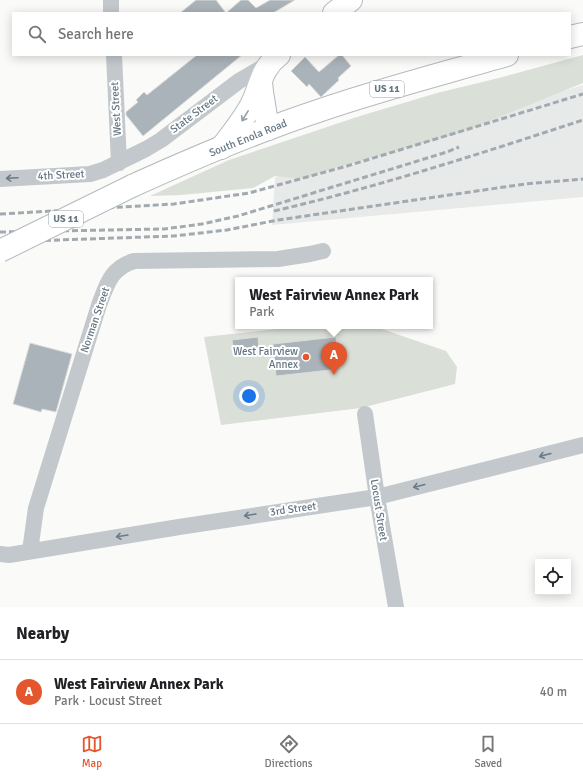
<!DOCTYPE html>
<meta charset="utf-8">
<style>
:root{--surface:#fff;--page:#f2f2f2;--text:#202124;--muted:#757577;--line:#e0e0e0;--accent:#e4572e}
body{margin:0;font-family:Signika,sans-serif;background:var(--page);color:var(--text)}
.controls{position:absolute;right:12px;bottom:12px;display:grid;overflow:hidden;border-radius:0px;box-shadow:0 2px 10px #0003}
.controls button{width:36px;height:36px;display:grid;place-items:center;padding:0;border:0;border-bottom:1px solid var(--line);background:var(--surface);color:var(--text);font:20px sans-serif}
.you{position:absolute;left:249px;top:396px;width:14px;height:14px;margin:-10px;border:3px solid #fff;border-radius:50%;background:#1a73e8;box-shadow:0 0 0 6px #1a73e833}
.badge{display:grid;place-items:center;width:26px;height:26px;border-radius:50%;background:var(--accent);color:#fff;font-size:13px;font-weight:700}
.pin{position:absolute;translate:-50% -33px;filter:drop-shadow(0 1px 2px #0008)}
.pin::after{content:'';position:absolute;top:21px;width:14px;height:12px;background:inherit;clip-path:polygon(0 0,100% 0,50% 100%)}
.popup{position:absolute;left:235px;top:277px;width:198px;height:52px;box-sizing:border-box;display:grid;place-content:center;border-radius:0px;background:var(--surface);filter:drop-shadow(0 1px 3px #0005);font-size:13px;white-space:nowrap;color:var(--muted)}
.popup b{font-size:15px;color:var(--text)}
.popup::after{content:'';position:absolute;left:50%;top:100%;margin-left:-8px;border:8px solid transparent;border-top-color:var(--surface)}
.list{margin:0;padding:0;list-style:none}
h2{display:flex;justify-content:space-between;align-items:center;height:52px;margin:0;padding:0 16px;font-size:17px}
h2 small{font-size:13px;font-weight:400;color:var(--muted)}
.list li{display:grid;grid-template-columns:26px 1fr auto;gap:12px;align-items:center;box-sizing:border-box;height:64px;padding:0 16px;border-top:1px solid var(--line)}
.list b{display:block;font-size:15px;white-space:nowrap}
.list p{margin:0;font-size:13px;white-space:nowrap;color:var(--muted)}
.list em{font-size:13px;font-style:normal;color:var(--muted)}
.icon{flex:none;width:22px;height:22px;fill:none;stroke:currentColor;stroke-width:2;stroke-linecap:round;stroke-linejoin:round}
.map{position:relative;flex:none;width:583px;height:607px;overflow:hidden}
.search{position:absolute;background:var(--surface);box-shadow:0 2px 10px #0003;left:12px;right:12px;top:12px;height:44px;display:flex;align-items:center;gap:10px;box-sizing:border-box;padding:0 14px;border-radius:0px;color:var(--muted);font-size:15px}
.sheet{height:116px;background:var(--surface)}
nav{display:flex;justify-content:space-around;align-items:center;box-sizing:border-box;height:56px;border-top:1px solid var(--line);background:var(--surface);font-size:11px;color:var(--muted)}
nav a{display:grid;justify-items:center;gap:2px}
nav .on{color:var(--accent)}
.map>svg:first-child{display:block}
.built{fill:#e8e9e9}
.green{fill:#dadfd7}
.building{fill:#aab3b9;stroke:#dcdcda}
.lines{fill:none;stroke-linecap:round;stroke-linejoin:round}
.secondary-casing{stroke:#b3babf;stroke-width:24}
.primary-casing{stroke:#b5babe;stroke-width:24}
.street{stroke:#c3c8cc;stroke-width:16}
.secondary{stroke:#fff;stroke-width:22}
.primary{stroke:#fff;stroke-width:22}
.rail{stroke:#a2aab0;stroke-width:3;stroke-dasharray:6 3;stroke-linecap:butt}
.primary-bridge-casing{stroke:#b5babe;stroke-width:24;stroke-linecap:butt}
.primary-bridge{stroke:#fff;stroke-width:22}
.oneway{stroke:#939fa8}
.oneway2{stroke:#6a7a87}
.poi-dot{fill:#e4572e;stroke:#fff;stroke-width:1.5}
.labels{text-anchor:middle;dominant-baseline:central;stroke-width:4;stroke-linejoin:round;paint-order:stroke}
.shield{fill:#fff;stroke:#939fa8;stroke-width:1}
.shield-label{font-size:10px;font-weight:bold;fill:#657683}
.street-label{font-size:11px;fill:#657683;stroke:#fff}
.poi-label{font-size:11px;fill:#657683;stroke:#fff;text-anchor:end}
</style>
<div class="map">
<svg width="583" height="607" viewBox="0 0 583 607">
<rect width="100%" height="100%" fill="#fafaf8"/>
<path class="built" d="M583,85V197L272,225L275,177Z"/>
<path class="green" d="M583,55V83L460,133L335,168L303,179L275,176L253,188L181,195L150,196L229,160L360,116L437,93L499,78Z
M304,326H373L446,351L457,367L455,384L361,408L221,425L204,337Z"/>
<path class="building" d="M196,0H216L226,13H180Z
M241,0H248L256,8L270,0H295L273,13H226Z
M197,55H242L143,136L126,115V112L138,102L136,100L144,92L147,95Z
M339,55H342L351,66L338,78L339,80L321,97L309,84L307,87L291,71L305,57L319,72Z
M258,337L259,351L234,353L232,340Z
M336,337L339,369L276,376L273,344Z
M30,343L72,354L56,412L42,409L41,412L13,404Z"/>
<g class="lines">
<g class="secondary-casing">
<path id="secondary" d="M334,13L351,0
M261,82L262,92L268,129
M221,148C231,135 241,123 249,109C261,89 259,70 279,55"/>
</g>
<g class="primary-casing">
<path id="primary" d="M570,37L583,34
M132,186C194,158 257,131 321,110C382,89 445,73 507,55"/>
</g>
<path class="street" d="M111,0V13
M114,55L119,163
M0,179L90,174L103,170L146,149L161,140L239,81L268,64
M365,414L377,497L396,607
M30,551L36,508L99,305C107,284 111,268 134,261L278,259L310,254L323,251
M0,554L9,555L179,527L377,497L583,445"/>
<use href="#secondary" class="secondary"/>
<use href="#primary" class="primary"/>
<path class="rail" d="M274,211C378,187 482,153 583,120
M0,214L174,204L249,193L347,166L583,94
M0,232L164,229L202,224L238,216L447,152L459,147
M0,242L174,236L227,230L278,220L456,194L525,184L583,179"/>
<g class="primary-bridge-casing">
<path id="primary-bridge" d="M0,251L132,186"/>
</g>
<use href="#primary-bridge" class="primary-bridge"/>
</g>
<defs><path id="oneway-shaft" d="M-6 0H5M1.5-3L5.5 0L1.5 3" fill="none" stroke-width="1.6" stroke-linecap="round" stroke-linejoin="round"/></defs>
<use class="oneway" href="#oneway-shaft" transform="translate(245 116) rotate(122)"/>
<g class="oneway2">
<use href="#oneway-shaft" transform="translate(12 178) rotate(177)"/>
<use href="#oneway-shaft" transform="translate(545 455) rotate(165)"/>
<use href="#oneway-shaft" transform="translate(419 486) rotate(166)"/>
<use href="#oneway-shaft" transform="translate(250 515) rotate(171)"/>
<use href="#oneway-shaft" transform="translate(122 536) rotate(171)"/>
</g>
<circle class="poi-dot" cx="306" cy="357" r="4"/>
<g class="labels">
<g class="shield">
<rect x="370" y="81" width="34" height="16" rx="3"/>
<rect x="49" y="211" width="34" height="16" rx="3"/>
</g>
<g class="shield-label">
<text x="387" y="89">US 11</text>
<text x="66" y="219">US 11</text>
</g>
<g class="street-label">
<text transform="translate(116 109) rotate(-93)">West Street</text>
<text transform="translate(194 114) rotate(-37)">State Street</text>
<text transform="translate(248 138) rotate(-22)">South Enola Road</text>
<text transform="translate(61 175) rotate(-3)">4th Street</text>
<text transform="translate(95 320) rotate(-71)">Norman Street</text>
<text transform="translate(293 509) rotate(-8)">3rd Street</text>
<text transform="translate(379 510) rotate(81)">Locust Street</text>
</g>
<g class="poi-label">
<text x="298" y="351">West Fairview<tspan x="298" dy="13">Annex</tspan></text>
</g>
</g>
</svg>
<div class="controls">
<button><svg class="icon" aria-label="locate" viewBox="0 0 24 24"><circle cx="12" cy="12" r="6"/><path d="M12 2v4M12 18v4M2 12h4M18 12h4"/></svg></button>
</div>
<div class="you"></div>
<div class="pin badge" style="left:334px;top:375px">A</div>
<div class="popup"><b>West Fairview Annex Park</b>Park</div>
<div class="search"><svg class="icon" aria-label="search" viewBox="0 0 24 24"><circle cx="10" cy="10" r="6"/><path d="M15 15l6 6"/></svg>Search here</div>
</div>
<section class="sheet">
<h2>Nearby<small></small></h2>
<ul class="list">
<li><span class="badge">A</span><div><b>West Fairview Annex Park</b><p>Park · Locust Street</p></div><em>40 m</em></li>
</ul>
</section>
<nav>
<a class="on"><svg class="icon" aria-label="map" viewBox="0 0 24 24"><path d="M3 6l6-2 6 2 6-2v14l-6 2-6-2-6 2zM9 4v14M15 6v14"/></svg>Map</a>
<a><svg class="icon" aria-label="directions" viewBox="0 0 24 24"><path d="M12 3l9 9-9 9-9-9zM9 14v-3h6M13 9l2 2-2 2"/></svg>Directions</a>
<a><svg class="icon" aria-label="saved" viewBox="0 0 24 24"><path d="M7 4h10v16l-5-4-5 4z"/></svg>Saved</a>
</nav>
